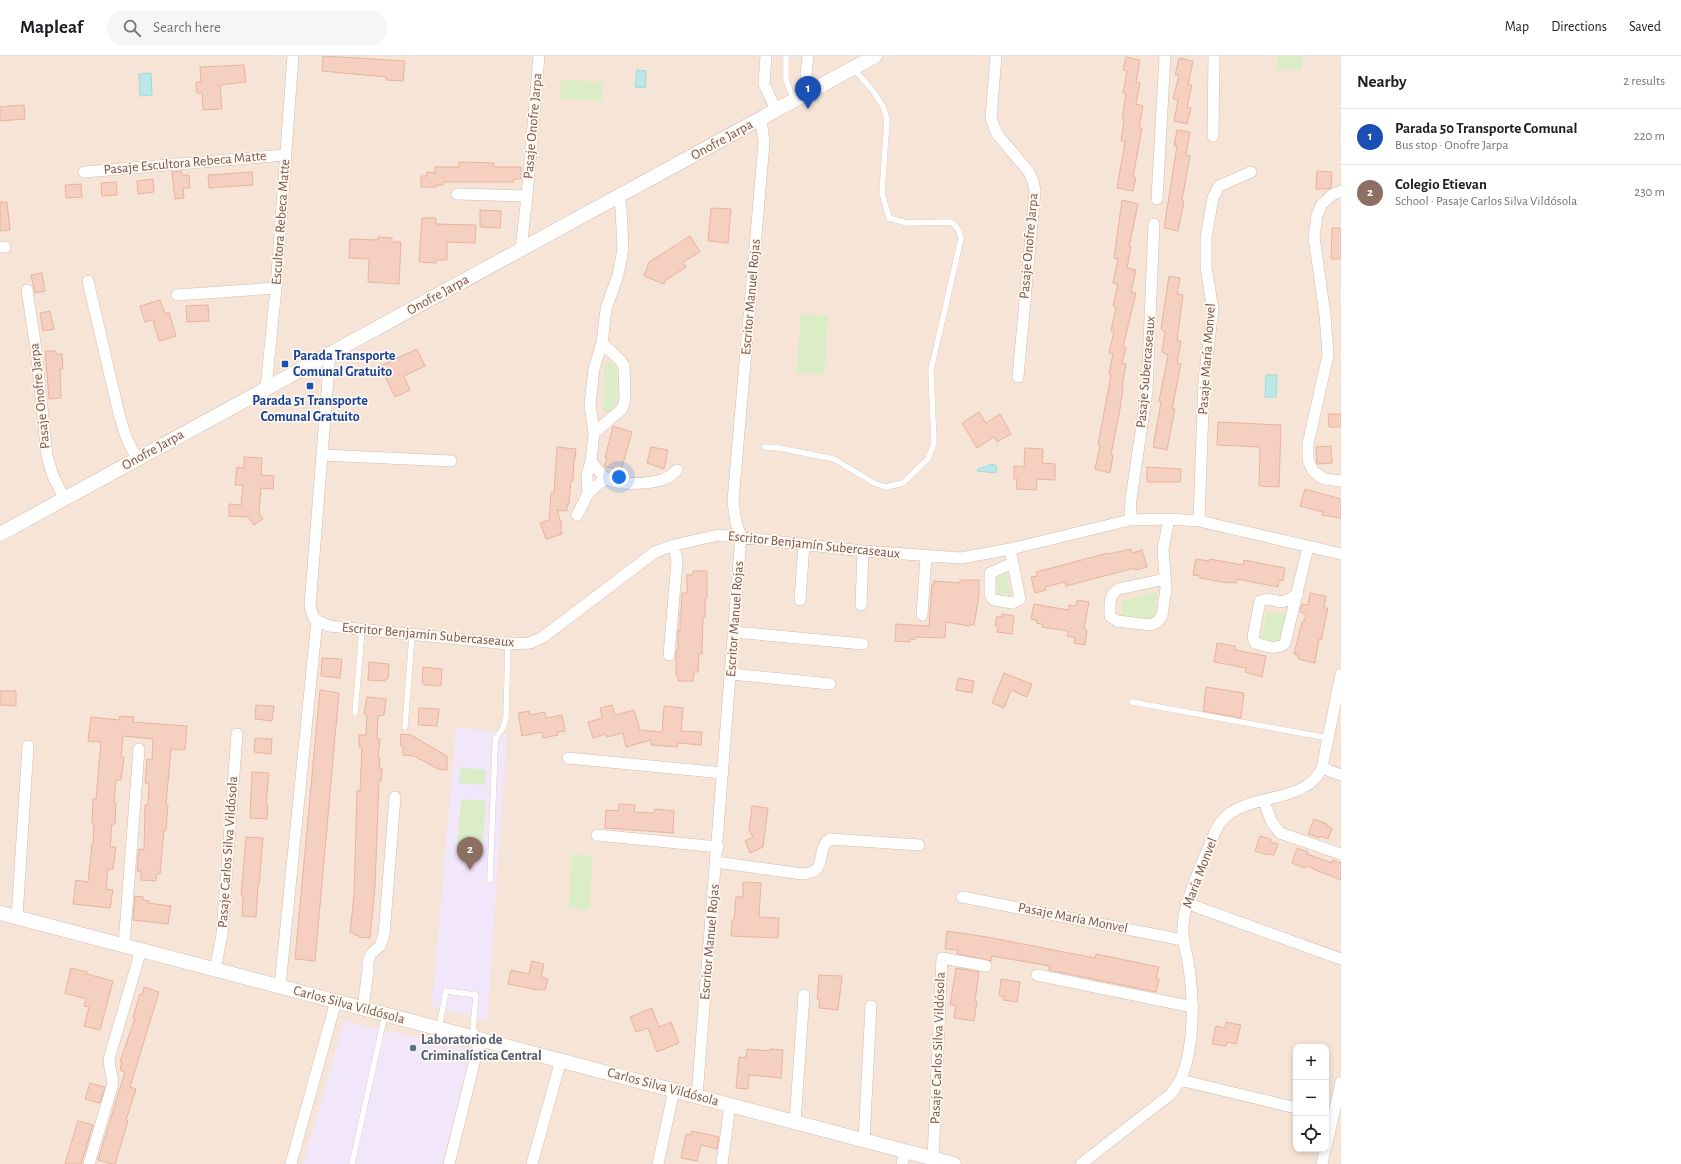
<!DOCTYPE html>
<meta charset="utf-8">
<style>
:root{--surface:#fff;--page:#f6f6f6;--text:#202124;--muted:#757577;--line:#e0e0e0;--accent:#b45309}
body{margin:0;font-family:"Alegreya Sans",sans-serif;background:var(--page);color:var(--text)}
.controls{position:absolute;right:12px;bottom:12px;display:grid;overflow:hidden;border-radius:8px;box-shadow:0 2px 6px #0003}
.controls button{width:36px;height:36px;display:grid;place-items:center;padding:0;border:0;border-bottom:1px solid var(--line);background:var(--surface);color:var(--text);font:20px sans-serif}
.you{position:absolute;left:619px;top:421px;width:14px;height:14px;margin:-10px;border:3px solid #fff;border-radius:50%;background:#1a73e8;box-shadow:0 0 0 6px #1a73e833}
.badge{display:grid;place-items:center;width:26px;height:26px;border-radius:50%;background:var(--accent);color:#fff;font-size:13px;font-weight:700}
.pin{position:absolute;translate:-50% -33px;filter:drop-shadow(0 1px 2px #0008)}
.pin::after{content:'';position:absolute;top:21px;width:14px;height:12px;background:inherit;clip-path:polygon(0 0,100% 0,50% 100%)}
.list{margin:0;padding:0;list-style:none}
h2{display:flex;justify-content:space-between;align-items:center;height:52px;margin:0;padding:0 16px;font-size:17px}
h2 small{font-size:13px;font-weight:400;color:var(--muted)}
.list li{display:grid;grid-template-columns:26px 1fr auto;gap:12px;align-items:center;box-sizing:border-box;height:56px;padding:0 16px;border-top:1px solid var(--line)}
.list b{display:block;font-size:15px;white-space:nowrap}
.list p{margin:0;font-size:13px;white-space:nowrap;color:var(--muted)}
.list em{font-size:13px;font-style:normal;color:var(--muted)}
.icon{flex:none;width:22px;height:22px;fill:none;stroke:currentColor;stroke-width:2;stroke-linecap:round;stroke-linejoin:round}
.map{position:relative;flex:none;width:1341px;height:1108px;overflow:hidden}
header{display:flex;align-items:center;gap:24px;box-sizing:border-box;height:56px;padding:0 20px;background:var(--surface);border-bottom:1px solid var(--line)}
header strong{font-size:19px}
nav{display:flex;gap:22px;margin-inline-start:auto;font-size:14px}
.search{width:280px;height:36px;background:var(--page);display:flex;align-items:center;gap:10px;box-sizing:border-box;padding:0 14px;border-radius:22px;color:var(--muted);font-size:15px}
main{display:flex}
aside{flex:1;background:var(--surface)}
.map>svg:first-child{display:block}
.residential{fill:#f6e5d7;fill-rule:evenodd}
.education{fill:#f1e6fa}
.green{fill:#daedc6}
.water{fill:#bce7e9;stroke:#a1d8db}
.building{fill:#f5cfbf;stroke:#e8b39f}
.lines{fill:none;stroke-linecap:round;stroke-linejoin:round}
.service-casing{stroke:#d4bcb0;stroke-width:6}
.minor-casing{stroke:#d4bcb0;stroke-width:12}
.tertiary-casing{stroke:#d4bcb0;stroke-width:15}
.service{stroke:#fff;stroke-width:5.5}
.minor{stroke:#fff;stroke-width:11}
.tertiary{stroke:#fff;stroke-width:14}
.transit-dot{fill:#1a4fb4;stroke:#fff8f1;stroke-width:1.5}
.service-dot{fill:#5c6f8a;stroke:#fff8f1;stroke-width:1.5}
.labels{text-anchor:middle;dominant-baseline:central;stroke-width:3.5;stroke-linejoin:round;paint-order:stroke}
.street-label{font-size:14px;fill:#7a574b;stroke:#fff8f1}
.transit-label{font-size:14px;font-weight:bold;fill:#164399;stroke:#fff8f1;text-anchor:start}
.service-label{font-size:14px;font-weight:bold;fill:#4e5e75;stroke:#fff8f1;text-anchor:start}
</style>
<header>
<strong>Mapleaf</strong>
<div class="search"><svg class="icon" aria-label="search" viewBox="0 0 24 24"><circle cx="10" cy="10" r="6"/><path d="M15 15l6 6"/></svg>Search here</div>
<nav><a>Map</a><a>Directions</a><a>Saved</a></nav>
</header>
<main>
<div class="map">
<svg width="1341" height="1108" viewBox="0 0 1341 1108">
<rect width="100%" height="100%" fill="#fef4e9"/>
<path class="residential" d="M0,0H1341V1108H0ZM1296,991H1326V1093H1296Z"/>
<path class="education" d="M456,671L507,678L487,965L432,950Z
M344,965L473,994L442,1108H303Z"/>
<path class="green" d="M1278,0H1303L1302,14L1277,13Z
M561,24L603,26L602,45L560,43Z
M801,257L829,260L824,319L796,317Z
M609,304L617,312L616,356H603L604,310Z
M1006,517L1011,539L997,538V518Z
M1158,536L1154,568L1122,562V545Z
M1267,555L1288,559L1282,587L1261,583Z
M460,711L486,714L485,729L459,727Z
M461,743L486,745L482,792L457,791Z
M572,798L593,800L589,854L569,853Z"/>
<path class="water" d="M637,14L646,15L645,32L635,31Z
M151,17L152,39L140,40L139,18Z
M1266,319H1277L1276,341H1265Z
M993,408L997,411L996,417L977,415L978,413Z"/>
<path class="building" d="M323,0L405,5L403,25L386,24V21L322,15Z
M1126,1L1140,4L1136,26L1140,27L1136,48L1143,50L1139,72H1142L1133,121L1136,122L1133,135L1117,132L1125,86L1121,85L1124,63H1122L1126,38L1123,37L1127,15L1123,14Z
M1179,2L1193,5L1188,29H1192L1187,51L1191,52L1187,68L1174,65L1178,44L1173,43L1179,19H1175Z
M244,9L246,26L220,29L222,53L203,54L202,37H197L196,26H201L200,11Z
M24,49L25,63L0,65V51Z
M1177,74L1190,76L1186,99L1190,100L1182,144L1184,145L1178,175L1164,172L1177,90H1174Z
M459,106L494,107V111H521V123H514V126H443V129H436V131H421V120H427V116L435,117V111H459Z
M182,115V119H189L190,132H183L184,142L175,143L172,116Z
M1317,115L1332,116L1331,132L1328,133H1316Z
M252,116L253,129L209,132L208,119Z
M153,123L154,136L138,138L137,125Z
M116,126L117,139L102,140L101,127Z
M81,128L82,141L66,142L65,129Z
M1122,144L1138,148L1129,191H1131L1127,212L1136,214L1131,236L1136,237L1123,291L1126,292L1122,307L1126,308L1122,331L1123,332L1120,353L1111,399H1113L1110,417L1095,413L1100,390L1098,389L1111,319L1109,318L1113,298L1109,297L1114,275H1111L1116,251L1113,250L1118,228L1113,227L1118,203L1114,202Z
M0,146H7L10,174L0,175Z
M711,152L731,153L728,187L708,185Z
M480,154L501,155L500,172L480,171Z
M422,162H436V168L476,169L475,187L447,186V204H436V207L419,206Z
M1332,172H1341V203H1331Z
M690,180L700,196L683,206L686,211L666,224L664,228L644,220L649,206Z
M378,181L392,182V186H401L399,228L368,226L369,203L349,202L350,183L378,184Z
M42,217L45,235L35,237L31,219Z
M1169,220L1180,222L1177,238L1183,239L1177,284L1181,285L1177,307L1181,308L1172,353H1175L1167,394L1153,391L1161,346L1159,345L1168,299L1162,296L1165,276L1161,273Z
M160,244L165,258L169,256L176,280L159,285L153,264L145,266L140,250Z
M208,249L209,265L187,266L186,250Z
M50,255L54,273L43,275L40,257Z
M417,293L425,310L404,320L410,334L395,341L380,310Z
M45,295H56V298H62L63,313H60L61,342L49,343Z
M979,356L986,367L1000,358L1011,378L997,386L994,381L977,392L962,367Z
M1328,358H1341V371H1329Z
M1218,366L1281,369L1279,431L1259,430L1260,391L1217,389Z
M613,370L632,376L621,415L604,410L607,403L605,402Z
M1331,390L1332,407L1317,408L1316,391Z
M557,391L576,393L575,403L574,402L573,425H571L569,448H567V455L557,454L562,470L560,471L562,478L546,483L540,467L549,464L551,437H554Z
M651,391L668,394L664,413L647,407Z
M1025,392L1043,393L1042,407L1055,408V424L1037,423L1036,434L1016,433L1017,423H1014V410L1024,411Z
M244,401L262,402L261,419L274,420L273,433L261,432L259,457L263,463L254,469L248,461L229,460V448L241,449L243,429H235L237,411L244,412Z
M1147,411L1181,413L1180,426H1147Z
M1305,433L1341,443V462L1322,459L1323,456L1300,450Z
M1131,493L1132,497L1142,494L1147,511L1135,514V512L1066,530L1065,526L1045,531L1046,534L1035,537L1031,521L1037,520L1036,516L1108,497L1109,498Z
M1196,503L1209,505L1210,503L1243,509L1244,504L1285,512L1283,525L1279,524L1278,531L1237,523L1236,527L1229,526L1228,527L1200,522V520L1193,519Z
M693,515H707V542H705V561H703L702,598H699L698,616H694L693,625H678V620H676V595L678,594V574H680V556H681L682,537H687V519H693Z
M960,524H979V539L974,569L970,568V570L946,566L945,582L916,581L915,584L911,583L910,586L895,585L896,568L929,570L932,528H934V525L960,527Z
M1310,537L1326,540L1324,552H1328L1321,584L1319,583L1315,607L1298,603V599L1294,598L1302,566H1304L1306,558L1300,556L1302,548L1308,549Z
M1077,544L1089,546L1084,573L1087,574L1085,589L1074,587L1075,582L1067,580L1068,575L1042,571V568L1036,567L1037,564L1031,563L1034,548L1068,554L1069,549L1076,550Z
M1002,558L1014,560L1012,578L997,576L998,570H995L997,560L1002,561Z
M1217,587L1235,590V594L1266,600L1262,621L1245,616L1246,612L1214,606Z
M322,602L342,603L340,622L321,620Z
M369,606L389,608L388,623H385V625L368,624Z
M423,611L442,613L441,630L424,629V627L422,626Z
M1004,617L1032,628L1027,641L1011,634L1004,652L992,647Z
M958,622L974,625L972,637L956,634Z
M1206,631L1244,637L1241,662L1203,655Z
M320,634L339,637L315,905L295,903Z
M0,635H16V650L0,649Z
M367,641L386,643L384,659L378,660L377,683H380L378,702H380L379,712H382L381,725H379L375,830L370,882L359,881V879H354V877H350L354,839L357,735H360L362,691H359V679H366L367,659L364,658Z
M256,649L274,650L272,665L255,663Z
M612,649L615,659L634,654L640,674L662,676L664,650L683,652L681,675L702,676L701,689L678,687L677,691L651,689V684L626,691L623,677L607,681L606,678L593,682L588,666L602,662L600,652Z
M419,652L439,653L437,670L418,669Z
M529,655L530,659L545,656L546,662L562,659L565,675L557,676L558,679L543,682L542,676L522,680L518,657Z
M120,660L134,661L133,666L187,670L185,694L171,693L166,749H168L166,774H164L160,818H157L156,825L141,824V815H137L139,793L144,794L145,749H148L149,727H145L147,703L152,704L153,683L123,680L121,701H124L123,710L121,724H116L114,746H116L115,768H112L110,791H116L113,813H108L106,833L113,834L110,852L73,848L76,824L88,826L92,788H93L94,768H92L93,743H96L101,686L88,685L91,661L119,664Z
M401,678L411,679L447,700V714L438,713L414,700L403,699V690H400Z
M255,682L272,683L271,698L254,696Z
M252,716L269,717L266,749H268L267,763L250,762Z
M619,748L635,749L634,756L654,757L655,753L674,755L673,777L605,772L606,754L618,755Z
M752,750L768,752L763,791L750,797L745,785L753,781L749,774Z
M1314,763L1327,768V770L1332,772L1328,783L1320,780V782L1308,778Z
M1260,780L1271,783L1270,786L1278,788L1274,799L1269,798L1268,799L1255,795Z
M246,781L263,782L259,829H258L256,861L242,860L243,840H241Z
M1297,792L1308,796L1307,798L1332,807V804L1341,807V824L1306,810L1305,812L1292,807Z
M743,826L761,827L759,861L779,862L778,882L731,880L732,864H734L736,841H743Z
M135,840L143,841V844L149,845L148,847L171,850L168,868L133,864Z
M947,875L987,881L1090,901L1095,902L1096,898L1159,911L1156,922L1159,923L1156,936L1049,914L1050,910L992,900L991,905L957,898L958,894L945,893Z
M532,905L544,908L541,921L548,923L545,934L538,933L537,934L508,928L511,914L529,918Z
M71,912L87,916V918L113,925L100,974L84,970L89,951L84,950L86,943L65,937Z
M956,912L979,916L975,945H977L974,965L954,962L956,949H950Z
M819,919L842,920L838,954L819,952L820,943H817Z
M1001,923L1020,926L1017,946L1003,944L1004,940H999Z
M144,931L159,936L130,1031L136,1033L126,1064L128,1065L115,1108H112L98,1104L125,1016L120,1014L122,1006H120L135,962L133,961L140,938L142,939Z
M652,952L659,971L671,966L679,987L657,996L648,972L636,976L630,961Z
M1226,966L1241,969L1236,988L1227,986L1226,990L1212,988L1216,970L1225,972Z
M747,993L770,995V993L783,994L781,1022L749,1019L748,1033L736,1032L739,1001L746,1002Z
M90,1027L105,1031L100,1047L85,1043Z
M78,1065L93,1069L84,1099L81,1108H65Z
M692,1075L719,1081L717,1093L701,1089L697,1105L681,1102L686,1078L691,1079Z"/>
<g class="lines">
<g class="service-casing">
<path id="service" d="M786,0V24L794,44
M764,391L779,392L834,403L874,427L886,431L903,427L928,403L934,387L931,314L961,183C959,175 958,170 950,166L906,167L889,162L882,137L887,64L884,52L873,35L853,12
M1132,646L1328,682
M355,657L362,574
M405,671L412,579
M490,824L495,693L496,682L503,672L506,661L508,588
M439,972L446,935L476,939L473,973L478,980
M352,1108L385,958"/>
</g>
<g class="minor-casing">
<path id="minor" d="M766,0L764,28L776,54
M808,0L806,18L808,36
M996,0L991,62L997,78L1029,116L1033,125L1035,135L1018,321
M1213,80L1214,0
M84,116L285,99
M1341,135L1332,139L1322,148L1317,159L1314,181L1325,259L1328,299L1308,388V404L1313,415L1324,423L1341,425
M457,138L527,140
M1157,143L1165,0
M0,191H5
M521,193L527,140L539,0
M88,225L119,358L126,381L137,403
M27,234L36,293L47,400L53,420L64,442
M177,239L276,232
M330,298L310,550L314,563L329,570L508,588L530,587L543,581L655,496L674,489L719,479L863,495L961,502L1010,493L1130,464L1169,463L1199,465L1341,498
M266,332L276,232L293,0
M594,377L622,353L625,344L624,310L620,304L602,287
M322,399L451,405
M591,405C595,410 600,417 605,422C616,430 652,428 664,423C670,421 673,418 677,414
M588,437L606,422
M577,459L583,448L588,437L587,419L591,405L594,377L590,348L594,313L602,287L606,253L618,219L623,193L621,152L619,140
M1130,464L1131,443L1147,335L1154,168
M1199,465L1204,323L1213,254L1206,211V182L1213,142L1219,130L1251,116
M1010,493L1020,543L1012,547L994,544L990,539V517L1013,507
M1165,523L1119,533C1108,539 1110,549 1110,560L1117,565L1151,569L1157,566L1162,560L1166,532L1163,493L1169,463
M1298,537C1277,555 1275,538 1260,545L1253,581L1255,587C1265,590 1278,595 1285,587L1308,491
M800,544L804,488
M861,549L863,495
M922,559L926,500
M734,576L863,588
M669,599L677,505L674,489
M731,618L830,628
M568,702L723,717
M1322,712L1341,719
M1264,745L1271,765L1280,777L1341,798
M597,779L718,791
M716,806L802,818C830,817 814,794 830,783L919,789
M962,841L1183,884
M1186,847L1341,903
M17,861L28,690
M124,889L139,693
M215,914L222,878L237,678
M1037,919L1193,951
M280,930L317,564
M363,952L368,914V906L371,898L380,890L384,879L395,741
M1180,1024L1296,1052
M697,1040L741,480L736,467L733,445L764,87L761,63
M795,1066L804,939
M864,1084L871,950
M1326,1091L1341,1026
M933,1103L942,902L986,910
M89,1108L113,1027C112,1019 109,1011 109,1003L141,894
M291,1108L336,945
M449,1108L480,983
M532,1108L561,1004
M658,1108L674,1034
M722,1108L730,1049
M902,1108L905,1095
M1081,1108L1171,1038C1174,1033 1178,1028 1181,1023C1195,989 1194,941 1188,906C1186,894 1182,883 1183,870C1185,841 1204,804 1215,776C1234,731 1303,754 1322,712L1341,618
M1322,1108L1325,1093"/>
</g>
<g class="tertiary-casing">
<path id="tertiary" d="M0,478L875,0
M0,857L954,1108"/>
</g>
<use href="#service" class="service"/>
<use href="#minor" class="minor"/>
<use href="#tertiary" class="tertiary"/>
</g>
<g class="transit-dot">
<rect x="281" y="304" width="8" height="8" rx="2"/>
<rect x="306" y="326" width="8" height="8" rx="2"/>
</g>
<circle class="service-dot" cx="413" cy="992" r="4"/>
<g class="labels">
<g class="street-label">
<text transform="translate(533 70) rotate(-85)">Pasaje Onofre Jarpa</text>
<text transform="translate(722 84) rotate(-29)">Onofre Jarpa</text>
<text transform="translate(185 107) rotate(-5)">Pasaje Escultora Rebeca Matte</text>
<text transform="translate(281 166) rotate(-86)">Escultora Rebeca Matte</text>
<text transform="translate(1029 190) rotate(-85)">Pasaje Onofre Jarpa</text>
<text transform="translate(438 239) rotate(-29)">Onofre Jarpa</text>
<text transform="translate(751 241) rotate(-85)">Escritor Manuel Rojas</text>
<text transform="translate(1207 303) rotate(-86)">Pasaje María Monvel</text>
<text transform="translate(1146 316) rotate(-85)">Pasaje Subercaseaux</text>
<text transform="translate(40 340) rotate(-96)">Pasaje Onofre Jarpa</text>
<text transform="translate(153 394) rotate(-29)">Onofre Jarpa</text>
<text transform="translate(814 489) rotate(6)">Escritor Benjamín Subercaseaux</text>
<text transform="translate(735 563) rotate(-86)">Escritor Manuel Rojas</text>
<text transform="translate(428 579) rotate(5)">Escritor Benjamín Subercaseaux</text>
<text transform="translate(228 796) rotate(-86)">Pasaje Carlos Silva Vildósola</text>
<text transform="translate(1200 817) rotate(-69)">María Monvel</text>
<text transform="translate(1073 862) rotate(11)">Pasaje María Monvel</text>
<text transform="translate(710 886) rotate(-85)">Escritor Manuel Rojas</text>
<text transform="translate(349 949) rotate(15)">Carlos Silva Vildósola</text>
<text transform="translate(938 992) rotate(-88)">Pasaje Carlos Silva Vildósola</text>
<text transform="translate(663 1031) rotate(15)">Carlos Silva Vildósola</text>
</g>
<g class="transit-label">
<text x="293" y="300">Parada Transporte<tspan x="293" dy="16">Comunal Gratuito</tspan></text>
<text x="310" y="345" text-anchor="middle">Parada 51 Transporte<tspan x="310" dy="16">Comunal Gratuito</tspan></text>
</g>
<g class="service-label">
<text x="421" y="984">Laboratorio de<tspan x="421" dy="16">Criminalística Central</tspan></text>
</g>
</g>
</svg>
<div class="controls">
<button>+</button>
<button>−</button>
<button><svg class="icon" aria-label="locate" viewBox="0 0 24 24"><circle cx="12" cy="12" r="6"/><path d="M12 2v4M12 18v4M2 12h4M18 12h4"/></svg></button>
</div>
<div class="you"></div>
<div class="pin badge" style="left:808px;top:53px;background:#1a4fb4">1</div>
<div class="pin badge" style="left:470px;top:814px;background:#8d6e63">2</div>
</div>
<aside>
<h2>Nearby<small>2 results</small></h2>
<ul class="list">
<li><span class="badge" style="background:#1a4fb4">1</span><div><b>Parada 50 Transporte Comunal</b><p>Bus stop · Onofre Jarpa</p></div><em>220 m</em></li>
<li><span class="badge" style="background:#8d6e63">2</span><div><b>Colegio Etievan</b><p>School · Pasaje Carlos Silva Vildósola</p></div><em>230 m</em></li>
</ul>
</aside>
</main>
